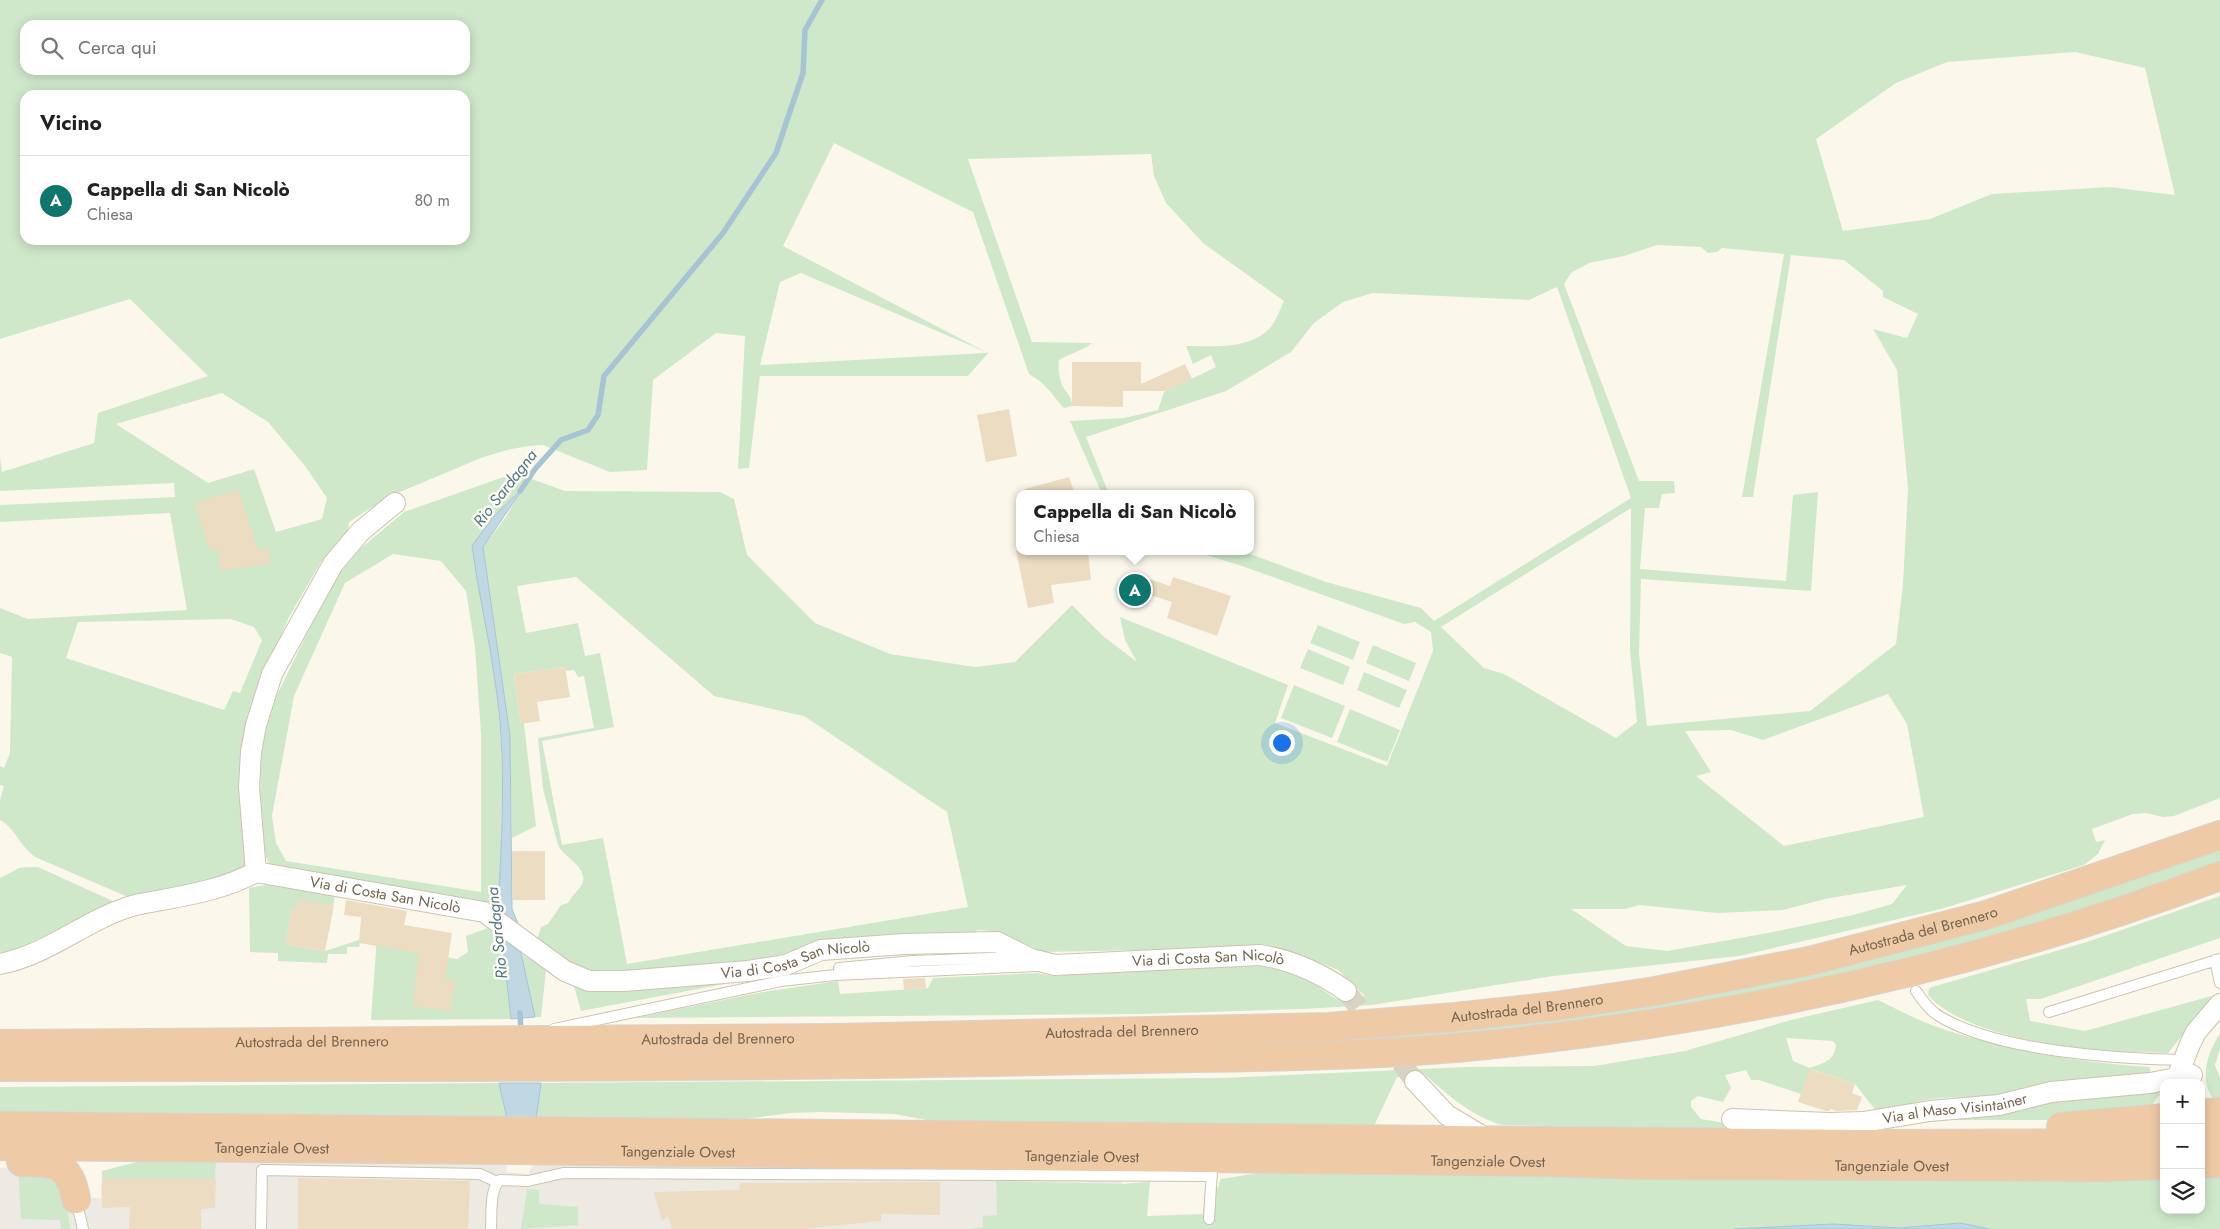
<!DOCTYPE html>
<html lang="it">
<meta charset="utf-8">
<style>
:root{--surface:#fff;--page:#f2f2f2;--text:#222;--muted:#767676;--line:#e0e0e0;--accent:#0f766e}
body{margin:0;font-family:Jost,sans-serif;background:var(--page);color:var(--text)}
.controls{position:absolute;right:15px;bottom:15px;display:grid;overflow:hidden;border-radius:10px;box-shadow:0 2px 12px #0003}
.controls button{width:45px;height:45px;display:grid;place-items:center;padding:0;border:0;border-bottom:1px solid var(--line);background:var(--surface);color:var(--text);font:25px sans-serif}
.you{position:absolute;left:1281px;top:742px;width:18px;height:18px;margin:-12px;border:4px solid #fff;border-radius:50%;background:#1a73e8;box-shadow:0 0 0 8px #1a73e833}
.badge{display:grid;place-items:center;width:32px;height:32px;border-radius:50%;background:var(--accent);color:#fff;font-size:16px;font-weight:700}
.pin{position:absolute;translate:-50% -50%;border:2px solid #fff;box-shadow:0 1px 5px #0006}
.popup{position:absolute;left:1016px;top:490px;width:238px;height:65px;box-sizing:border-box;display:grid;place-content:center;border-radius:10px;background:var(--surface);filter:drop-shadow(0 1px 4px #0005);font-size:16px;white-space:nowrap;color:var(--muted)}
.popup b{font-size:19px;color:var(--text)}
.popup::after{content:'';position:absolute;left:50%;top:100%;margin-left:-10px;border:10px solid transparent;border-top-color:var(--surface)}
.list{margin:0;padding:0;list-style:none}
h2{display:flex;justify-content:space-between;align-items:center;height:65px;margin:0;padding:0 20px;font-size:21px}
h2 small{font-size:16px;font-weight:400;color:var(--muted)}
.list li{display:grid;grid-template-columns:32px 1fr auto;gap:15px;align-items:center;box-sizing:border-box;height:90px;padding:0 20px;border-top:1px solid var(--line)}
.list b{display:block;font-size:19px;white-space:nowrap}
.list p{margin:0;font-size:16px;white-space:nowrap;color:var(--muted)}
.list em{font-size:16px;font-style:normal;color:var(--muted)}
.icon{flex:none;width:28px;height:28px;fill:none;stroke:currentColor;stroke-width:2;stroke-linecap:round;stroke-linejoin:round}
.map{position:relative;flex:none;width:2220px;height:1229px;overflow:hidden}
.search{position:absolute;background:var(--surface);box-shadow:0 2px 12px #0003;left:20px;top:20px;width:450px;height:55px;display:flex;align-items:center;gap:12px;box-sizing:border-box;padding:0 18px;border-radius:15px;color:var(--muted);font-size:19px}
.panel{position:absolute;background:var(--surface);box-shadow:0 2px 12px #0003;left:20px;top:90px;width:450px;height:155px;border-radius:15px}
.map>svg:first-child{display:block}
.industrial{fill:#edeae3}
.green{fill:#cfe8ca;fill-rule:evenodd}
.water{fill:#c0d7e4;stroke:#a7c4d4}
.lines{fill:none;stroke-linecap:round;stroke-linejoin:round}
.stream{stroke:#a7c4d4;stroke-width:5.5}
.building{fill:#ecdcc2}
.street-tunnel{stroke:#d9d3c4;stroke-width:20;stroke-dasharray:20 10;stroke-linecap:butt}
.lane-casing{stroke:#cdc3b1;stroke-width:12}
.street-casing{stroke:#cdc3b1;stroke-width:22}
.highway-casing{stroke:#d8d4ce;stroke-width:30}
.lane{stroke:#fff;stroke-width:10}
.street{stroke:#fff;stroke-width:20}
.highway{stroke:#efcaa7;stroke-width:28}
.labels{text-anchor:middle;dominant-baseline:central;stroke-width:5;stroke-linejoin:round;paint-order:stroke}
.street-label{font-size:15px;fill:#74644f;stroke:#fefbf1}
.water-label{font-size:16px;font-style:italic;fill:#4e758c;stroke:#fefbf1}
</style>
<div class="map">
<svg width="2220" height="1229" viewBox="0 0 2220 1229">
<rect width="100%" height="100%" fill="#fbf8eb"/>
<path class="industrial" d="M149,1159L507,1161L506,1172L529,1174L532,1165L1122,1172V1184L1150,1182L983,1227L969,1229H0V1168L43,1169L87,1198H101L102,1171Z"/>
<path class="green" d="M0,0H2220V798L2174,816L2163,817L2146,813L2133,814L2092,829L2096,842L2105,840L2098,854L2084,865L1941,909L1739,956L1553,976L1372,1005L1303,1009L1141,1014L634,1018L763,992L838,981L840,994L928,988L933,978L1038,973C1052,977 1061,977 1075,971L1264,966L1285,969L1305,977L1336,999L1365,996L1338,970L1302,955L1281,950L1243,948L1044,952L991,931L977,930L975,936L779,961L648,973L583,972L537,941L541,927L548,924L561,905L568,903C572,895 580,889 582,884C589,867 564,858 558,845L543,789L538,738L594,728L584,676L578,677L574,670L566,671L565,667L514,674L521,724H524L536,826L512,838L510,736L483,547L506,517L522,489L472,546C480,591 489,636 495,681C506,757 502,834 498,909L481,903L272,865L268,862L263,849L260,815L261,741L271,707L333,581L360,549L404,512L515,473L565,491L720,492L734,499L747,555L815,623L890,654L975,667L1015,662L1072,605L1103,636L1137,662L1125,640L1120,617L1288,685L1275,723L1387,766L1433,651L1431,632L1415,622L1404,624L1245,567L1193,551H1242L1326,582L1421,608L1434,621L1631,498L1557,287L1529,300L1373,293L1343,302L1314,323L1291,352L1226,391L1086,437L1109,494H1102L1070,421L1124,418L1158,410L1164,392L1216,367L1211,355L1193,364L1186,346C1213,346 1248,350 1269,329C1276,322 1280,309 1284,301L1203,243L1166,203L1154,176L1151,154L968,159L1032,342L1092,343C1081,352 1070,353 1059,360C1058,368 1059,377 1062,385C1066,393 1072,396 1072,406L1064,408C1051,394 1047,384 1029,374L973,212L834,143L783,246L988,353L968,376H760L749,468L738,469L745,336L716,333L653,380L647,470L610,472L543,445L528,446L507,450L481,458L388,497L349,522L348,534L321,562L289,617L262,680L246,863L243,870L233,879L128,897L35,857C20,846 15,828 0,820V800L4,786L0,785V766L4,768L10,753L12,657L0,653V608L28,619L187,610L170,513L0,522V505L175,497L174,483L0,491V458L2,472L94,443L98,413L208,376L130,299L0,339ZM25,25H465V70H25ZM2075,52L2145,68L2175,195L2110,187L1992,194L1930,219L1843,231L1816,139L1896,83L1947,62ZM25,95H465V240H25ZM1657,245L1701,247L1708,253L1717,252L1722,248L1784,254L1742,497H1753L1791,255L1844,260L1883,291V297L1918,314L1907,338L1873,329L1897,370L1908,488L1903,584L1896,644L1810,711L1647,726L1639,654L1641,579L1811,591L1818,492L1793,495L1786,581L1640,569L1645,508H1659L1662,494L1675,493L1674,481H1639L1564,284L1571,273L1589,263L1624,256ZM801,273L986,352V353L760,365L780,282ZM222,393L268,422L305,466L327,498L322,519L276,532L254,469L208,483L116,424ZM1631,508L1630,651L1637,722L1616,738L1504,674L1484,668L1441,627ZM393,554L441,561L466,591L475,647L481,734V892L286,861L276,843L272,816L294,696L345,583ZM576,577L714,696L804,716L947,812L968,907L627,964L603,838L562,845L542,741L614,727L600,653L585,656L578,623L526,633L517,586ZM231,619L254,627L262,640L240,693L233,691L224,710L66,658L78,622ZM1888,694L1907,724L1924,817L1784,846L1696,776L1711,772L1685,731L1731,730L1763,740ZM1907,885L1892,904L1853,915L1768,933L1667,951L1626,946L1571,909H1625L1640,905L1717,913L1783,910L1825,899Z
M1318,625L1360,642L1353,660L1310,643Z
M1373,645L1416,663L1409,681L1366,663Z
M1308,649L1350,667L1343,685L1300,668Z
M1364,672L1407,690L1399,708L1357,690Z
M1294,685L1345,706L1332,738L1281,718Z
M1350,709L1400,730L1387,762L1337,742Z
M2220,846V864L2067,918L1806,985L1569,1025L1339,1045L997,1051L995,1046L1581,1013Z
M27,867H38L115,902L54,937L0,956V878L19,868Z
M266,885L335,895L332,914L298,899L297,908H292L286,944L325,951L371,936L360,943L359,947H347V954H328L327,963L278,961V953L250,952L249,888Z
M2220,896V938L2041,999H2026L2030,1021L2085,1031L2215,995L2168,1053C2147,1052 2125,1052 2103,1051C2056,1048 1960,1032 1928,995L1929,989L1932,987L2087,942Z
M488,928L502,938L511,1019L371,1020L377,936L394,948L457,959L468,952L466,936Z
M521,953L546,970L541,1017H535Z
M766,976L581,1011L573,983Z
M1878,1000C1897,1009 1917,1020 1937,1027C2006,1051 2078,1062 2150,1067V1076L1972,1100C1940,1092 1907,1105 1877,1112L1855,1084L1810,1069L1801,1094L1759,1080H1751L1746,1070L1725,1075L1731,1088L1723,1102L1698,1096L1691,1101V1107L1701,1119L1725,1123L1724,1130L1502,1125C1471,1116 1448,1095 1424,1074L1397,1077L1373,1128L953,1125L894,1114L820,1112L791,1113L728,1121L536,1120L541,1083L1222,1078L1467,1067L1594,1066L1685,1051L1791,1020ZM1786,1038L1833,1041L1836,1045C1834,1062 1823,1063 1810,1068L1793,1061Z
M2220,1034V1049L2215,1065L2220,1078V1100L2215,1101C2198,1082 2207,1052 2220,1034Z
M499,1083L507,1119L0,1115V1087Z
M2155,1090L2160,1094L2148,1110L2083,1120H1941L1855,1133L2053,1098Z
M149,1159H216L215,1179H102V1171Z
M532,1161L1123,1166L1122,1172L532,1165Z
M18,1168L59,1181L67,1205L70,1229H61L60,1220L21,1219Z
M1285,1169L2164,1176V1210H2201V1177H2220V1229H1990L1960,1223L1900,1228L1833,1224L1734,1229H969L983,1227V1216L997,1215L996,1181L1122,1184L1150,1182L1147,1216L1203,1214L1205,1187H1218L1221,1179Z
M527,1189L539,1190V1204L578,1207V1225L521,1229Z"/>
<path class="water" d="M524,487L483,547L510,736L512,909L519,926L498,909C502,834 507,756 495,681C489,636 478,592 472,546L494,516Z
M502,938L521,953L535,1017L511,1019Z
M499,1083H541L536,1120L507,1119Z
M1960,1223L1990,1229H1734L1833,1224L1900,1228Z"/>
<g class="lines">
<path class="stream" d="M520,491L535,469L561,440L588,430L598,415L604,376L723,233L776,153L803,73L805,30L822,0
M520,1013L521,1034"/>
</g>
<path class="building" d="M1072,362H1141V384L1185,364L1192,379L1166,391H1123V407L1072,406Z
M1009,409L1017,456L986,462L977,415Z
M1069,477L1075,494H1025V489Z
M238,489L258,550L268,548L270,564L221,571L218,549L210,552L195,503Z
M1016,551H1088L1091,580L1051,585L1054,603L1028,608Z
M1132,573L1170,586L1173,577L1231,596L1217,636L1167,618L1172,602L1144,593L1139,608L1122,602Z
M565,667L570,697L537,702L540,721L521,724L514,674Z
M512,851H545V900H512Z
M298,899L334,906L325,951L286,944L292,907L297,908Z
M346,900L407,911L404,925L452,933L445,979L455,980L451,1011L413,1006L419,953L359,943L361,917L344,915Z
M925,978L926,988L904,990L903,979Z
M1809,1069L1855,1084L1852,1093L1862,1097L1857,1110L1837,1111L1830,1109V1111H1826L1798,1102Z
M298,1178L470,1181L468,1229H298Z
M102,1179H216L215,1208L201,1209V1229H129L130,1207L102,1208Z
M940,1182V1215L881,1214V1221L802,1229H672L668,1216L662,1221L654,1192L739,1190L740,1183Z"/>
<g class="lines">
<path class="street-tunnel" d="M1346,991L1415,1081"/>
<g class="lane-casing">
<path id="lane" d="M2215,960L2220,983
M839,968L913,961L1017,957
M1916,991C1922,1000 1929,1010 1939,1016C1996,1051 2116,1059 2183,1060
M2049,1012L2220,959
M554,1029L781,981L835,975L1036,966
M76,1200L83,1229
M1209,1219L1212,1170
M261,1229L262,1170L480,1174L497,1182
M491,1229C492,1215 489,1190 500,1180L528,1181L563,1173L1212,1176"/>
</g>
<g class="street-casing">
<g id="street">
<path d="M256,872L249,787L251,752L256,725L272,674L333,564L361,531L395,503"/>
<path id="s1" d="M0,964C48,955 85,920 132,906C141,903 152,902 162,900C195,894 226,888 256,872L484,912L565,971L589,981H624L748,971L786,965L821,950L904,944L997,942L1031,959L1055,965L1260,955C1292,960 1319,972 1346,991"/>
<path d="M1415,1081L1447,1115L1487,1139"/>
<path d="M2175,1083L2190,1044L2196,1032L2220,1004"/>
<path id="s2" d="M1732,1119L1829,1123L1863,1122L1930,1111L1999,1105L2051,1092L2150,1083L2192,1075"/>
</g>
</g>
<g class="highway-casing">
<g id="highway">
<path id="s3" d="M0,1044L834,1038L1328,1027L1455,1017L1556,1006L1655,991L1809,961L1986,915L2220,835"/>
<path d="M0,1067C312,1067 623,1068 935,1063C1021,1061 1108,1060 1194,1058C1292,1057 1389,1055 1487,1045C1738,1019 1984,965 2220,876"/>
<path d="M2201,1114L2220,1112"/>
<path d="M0,1126L1862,1144L2164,1143"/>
<path d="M2061,1127L2164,1118"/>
<path d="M2201,1140L2220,1139"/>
<path id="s4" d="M0,1146L507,1150L1544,1162L1642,1165L2105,1167L2164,1165"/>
<path d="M21,1162C55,1163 70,1162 76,1199"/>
<path d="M2201,1164L2220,1163"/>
</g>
</g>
<use href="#lane" class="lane"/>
<use href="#street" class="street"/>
<use href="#highway" class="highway"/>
</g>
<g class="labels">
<g class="street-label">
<text stroke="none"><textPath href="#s1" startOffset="405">Via di Costa San Nicolò</textPath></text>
<text stroke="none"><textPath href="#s3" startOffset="1932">Autostrada del Brennero</textPath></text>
<text stroke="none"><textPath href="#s1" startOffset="840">Via di Costa San Nicolò</textPath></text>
<text stroke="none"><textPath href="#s1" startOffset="1260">Via di Costa San Nicolò</textPath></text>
<text stroke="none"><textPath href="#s3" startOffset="1528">Autostrada del Brennero</textPath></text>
<text stroke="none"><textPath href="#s3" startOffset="1122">Autostrada del Brennero</textPath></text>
<text stroke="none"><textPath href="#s3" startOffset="718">Autostrada del Brennero</textPath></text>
<text stroke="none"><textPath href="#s3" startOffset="312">Autostrada del Brennero</textPath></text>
<text stroke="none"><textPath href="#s2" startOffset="224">Via al Maso Visintainer</textPath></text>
<text stroke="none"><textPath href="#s4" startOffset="272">Tangenziale Ovest</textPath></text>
<text stroke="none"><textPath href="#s4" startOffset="678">Tangenziale Ovest</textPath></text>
<text stroke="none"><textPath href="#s4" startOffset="1082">Tangenziale Ovest</textPath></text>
<text stroke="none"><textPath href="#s4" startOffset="1488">Tangenziale Ovest</textPath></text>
<text stroke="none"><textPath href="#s4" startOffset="1892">Tangenziale Ovest</textPath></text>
</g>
<g class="water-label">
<text transform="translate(505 488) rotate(-52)">Rio Sardagna</text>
<text transform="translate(497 933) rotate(-96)">Rio Sardagna</text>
</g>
</g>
</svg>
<div class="controls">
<button>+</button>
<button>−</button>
<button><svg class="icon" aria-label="layers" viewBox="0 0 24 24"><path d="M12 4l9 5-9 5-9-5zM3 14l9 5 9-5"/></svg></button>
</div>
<div class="you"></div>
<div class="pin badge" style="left:1135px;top:590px">A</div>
<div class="popup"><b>Cappella di San Nicolò</b>Chiesa</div>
<div class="search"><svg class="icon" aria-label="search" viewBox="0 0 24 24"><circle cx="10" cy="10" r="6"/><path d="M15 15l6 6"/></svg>Cerca qui</div>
<section class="panel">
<h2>Vicino<small></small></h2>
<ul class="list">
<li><span class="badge">A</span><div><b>Cappella di San Nicolò</b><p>Chiesa</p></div><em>80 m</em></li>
</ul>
</section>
</div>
